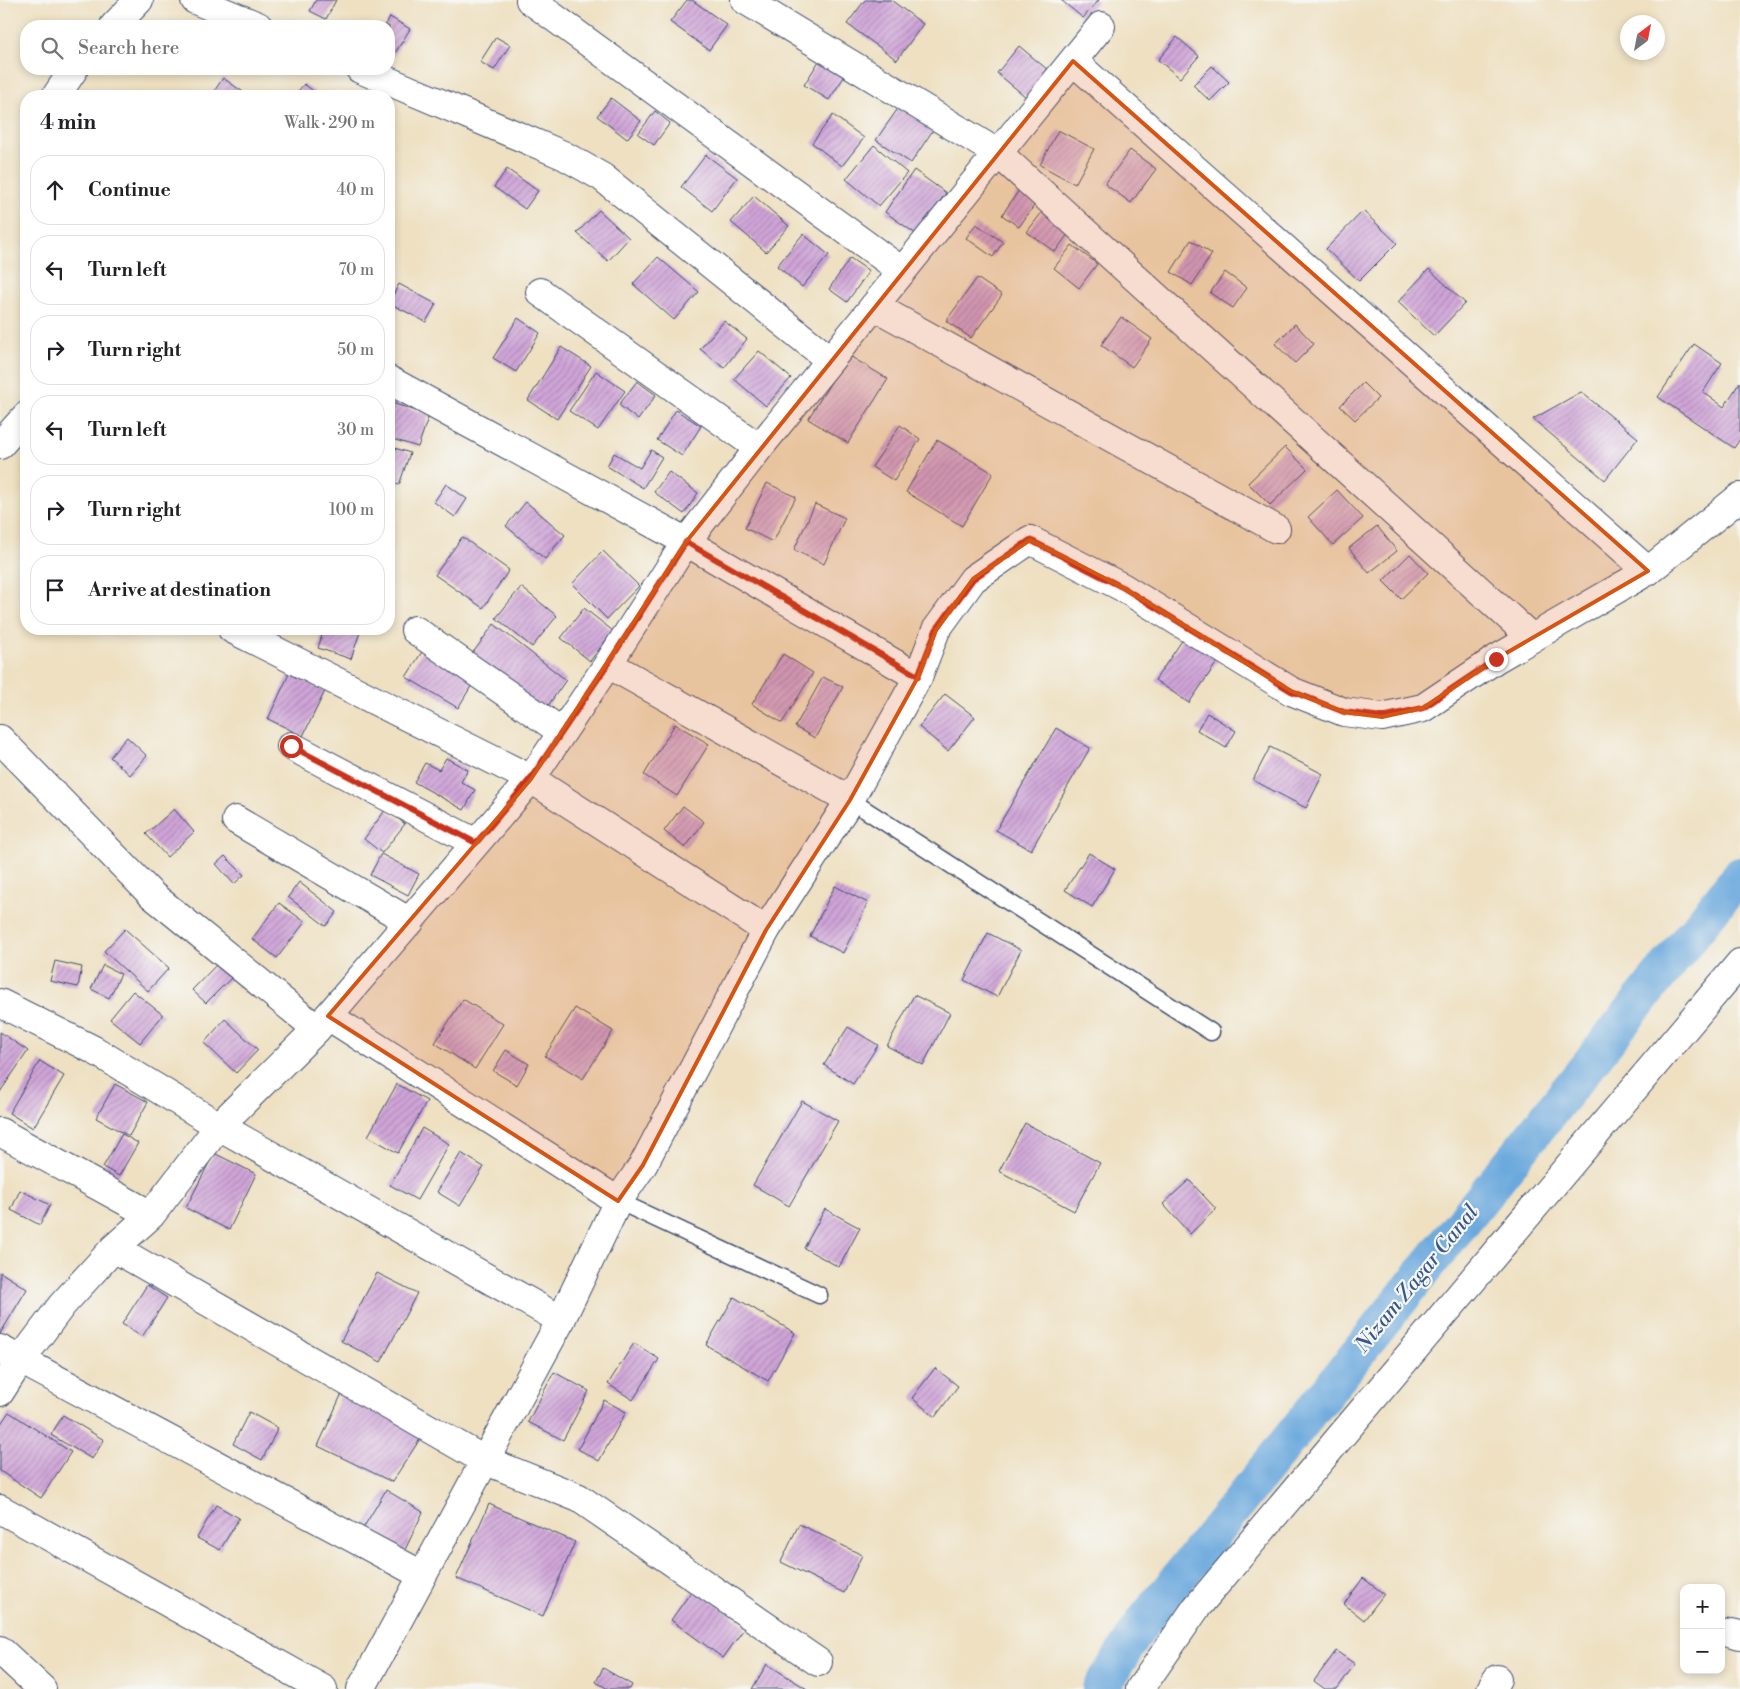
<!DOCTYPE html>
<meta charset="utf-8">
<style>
:root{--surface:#fff;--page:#f2f2f2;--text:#202124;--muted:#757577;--line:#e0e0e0}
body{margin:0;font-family:"Libre Bodoni",serif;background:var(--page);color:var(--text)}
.controls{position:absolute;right:15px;bottom:15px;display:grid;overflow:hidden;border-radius:10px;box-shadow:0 2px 8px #0003}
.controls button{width:45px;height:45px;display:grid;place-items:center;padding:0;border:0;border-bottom:1px solid var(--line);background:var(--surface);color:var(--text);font:25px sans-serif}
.compass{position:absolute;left:1620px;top:15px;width:45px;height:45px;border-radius:50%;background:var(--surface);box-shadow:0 2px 8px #0003;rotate:32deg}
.stop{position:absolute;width:15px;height:15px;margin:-11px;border:4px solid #c8321e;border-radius:50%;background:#fff}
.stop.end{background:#c8321e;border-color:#fff;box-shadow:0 1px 5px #0008}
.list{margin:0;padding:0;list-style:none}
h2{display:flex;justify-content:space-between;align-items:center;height:65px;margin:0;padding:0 20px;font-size:21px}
h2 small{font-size:16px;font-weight:400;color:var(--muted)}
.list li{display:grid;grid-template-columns:32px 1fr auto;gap:15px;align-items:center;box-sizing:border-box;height:70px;margin:0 10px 10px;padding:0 10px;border:1px solid var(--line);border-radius:20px}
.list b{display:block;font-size:19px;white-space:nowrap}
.list em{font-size:16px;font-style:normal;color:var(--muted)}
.icon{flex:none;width:28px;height:28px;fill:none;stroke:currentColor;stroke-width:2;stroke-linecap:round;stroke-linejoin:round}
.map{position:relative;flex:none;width:1740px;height:1689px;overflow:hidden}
.search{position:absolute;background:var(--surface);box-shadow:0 2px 8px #0003;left:20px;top:20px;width:375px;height:55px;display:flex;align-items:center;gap:12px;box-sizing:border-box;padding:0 18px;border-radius:20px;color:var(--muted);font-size:19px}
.panel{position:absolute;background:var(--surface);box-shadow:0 2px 8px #0003;left:20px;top:90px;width:375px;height:545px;border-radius:20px}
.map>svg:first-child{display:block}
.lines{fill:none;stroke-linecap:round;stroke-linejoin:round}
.canal{stroke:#6ba8dd;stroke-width:36}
.building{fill:url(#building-hatch)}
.lane-casing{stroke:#3b4a6d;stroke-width:19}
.street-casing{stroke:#3b4a6d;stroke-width:30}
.secondary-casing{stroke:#3b4a6d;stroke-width:30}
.lane{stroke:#fff;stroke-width:16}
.street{stroke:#fff;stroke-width:28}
.secondary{stroke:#fff;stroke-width:28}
.route{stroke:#c8321e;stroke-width:6}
.marked{fill:#d45514;fill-opacity:0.2;stroke:#d45514;stroke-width:4;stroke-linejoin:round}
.labels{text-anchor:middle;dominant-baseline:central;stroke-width:4.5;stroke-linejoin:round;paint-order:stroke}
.water-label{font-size:21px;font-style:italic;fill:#37598a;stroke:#f6f6f2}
</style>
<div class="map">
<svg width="1740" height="1689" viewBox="0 0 1740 1689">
<defs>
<pattern id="building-hatch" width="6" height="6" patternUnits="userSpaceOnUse" patternTransform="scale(1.25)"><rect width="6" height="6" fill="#d0a5d8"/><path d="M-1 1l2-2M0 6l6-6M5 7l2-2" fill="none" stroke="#a887b2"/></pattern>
</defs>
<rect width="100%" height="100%" fill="#f6f6f2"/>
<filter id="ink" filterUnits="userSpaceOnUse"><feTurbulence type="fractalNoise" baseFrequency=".02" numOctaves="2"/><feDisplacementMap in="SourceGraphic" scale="10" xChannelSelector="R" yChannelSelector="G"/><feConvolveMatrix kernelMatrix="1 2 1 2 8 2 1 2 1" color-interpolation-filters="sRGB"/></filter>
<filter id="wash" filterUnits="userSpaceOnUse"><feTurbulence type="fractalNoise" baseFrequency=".0096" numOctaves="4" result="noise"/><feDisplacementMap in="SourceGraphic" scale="20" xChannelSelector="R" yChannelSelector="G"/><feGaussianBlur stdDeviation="1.12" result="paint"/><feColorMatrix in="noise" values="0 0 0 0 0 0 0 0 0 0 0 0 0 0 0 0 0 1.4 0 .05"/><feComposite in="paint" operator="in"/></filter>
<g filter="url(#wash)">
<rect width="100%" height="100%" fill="#eee0c1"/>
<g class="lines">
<path class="canal" d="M1100,1689L1143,1622L1740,875"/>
</g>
<g id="blocks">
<path class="building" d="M316,0H336L326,19L310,11Z
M687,0H692L727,25L709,50L670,22Z
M865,0H891L923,24L897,60L847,24Z
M1061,0H1099L1083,18Z
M390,17L410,29L389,63V26H385Z
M496,37L510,45L494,70L480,62Z
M1177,37L1199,56L1180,78L1158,60Z
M1019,46L1048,70L1026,97L997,73Z
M819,61L844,77L829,100L804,85Z
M1212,66L1229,82L1210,101L1193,85Z
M223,78L246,94L245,96H211Z
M304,84L320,96H294Z
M611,98L641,121L627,139L597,116Z
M899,107L933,130L911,163L876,140Z
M655,111L670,123L654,145L638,134Z
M833,115L864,138L842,166L812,143Z
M1058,130L1094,149L1075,184L1040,165Z
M874,145L907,173L879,206L846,179Z
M1130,150L1156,169L1131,203L1105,184Z
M706,155L737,178L712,211L681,187Z
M507,169L538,191L525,209L494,187Z
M914,170L946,193L916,234L885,212Z
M1019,190L1036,203L1019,227L1002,215Z
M754,196L789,226L766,252L731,222Z
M1046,207L1073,227L1055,252L1027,232Z
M599,210L629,238L608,261L577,233Z
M1363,211L1397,243L1359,281L1326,249Z
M976,224L1003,242L993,257L966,238Z
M803,234L829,255L802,287L777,266Z
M1191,240L1212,254L1192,285L1171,272Z
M1072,245L1097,264L1079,288L1054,268Z
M658,257L699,292L674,320L633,284Z
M850,258L869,271L847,302L829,289Z
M1429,269L1465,303L1434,336L1398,302Z
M1225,272L1247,288L1233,308L1210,293Z
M977,278L1002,295L971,338L946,321Z
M399,284L436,304L426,322L389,303Z
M1121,317L1152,339L1132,367L1101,345Z
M518,318L540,333L516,372L493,358Z
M724,321L747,339L724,368L700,349Z
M1295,324L1314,344L1295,363L1275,344Z
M1694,344L1722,363L1703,392L1724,407L1740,382V439L1734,448L1658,397Z
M561,347L591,366L557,419L528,400Z
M759,351L791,378L766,406L734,379Z
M848,355L888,379L848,443L808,419Z
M596,371L625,391L598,430L569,411Z
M637,381L656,395L638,420L619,405Z
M1363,383L1378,398L1355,420L1340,406Z
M1581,392L1638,438L1605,480L1533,419Z
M389,402L429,415L418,447L389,438Z
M676,410L701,426L682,456L657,440Z
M900,425L920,439L894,481L872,467Z
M937,440L993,473L962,526L906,492Z
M392,447L410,453L399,485L389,481V456Z
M1285,447L1307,469L1270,505L1248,483Z
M651,450L662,457L643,488L607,466L614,453L640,468Z
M669,472L698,493L684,514L654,492Z
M767,483L796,497L773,542L745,528Z
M446,484L467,499L455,517L434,502Z
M1337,490L1363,518L1333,545L1308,517Z
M526,502L565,535L545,559L506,526Z
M815,504L845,518L824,564L794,550Z
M1377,526L1397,551L1369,573L1349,548Z
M462,537L509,570L483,608L435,575Z
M603,551L639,586L607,619L572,584Z
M1410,554L1428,573L1401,599L1383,581Z
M521,587L557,616L532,647L496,618Z
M584,608L613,631L590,661L561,638Z
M494,624L566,680L542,714L469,658Z
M324,629H361L351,659L318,648Z
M1186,635L1220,658L1189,703L1155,680Z
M425,647L476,678L458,708L406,677Z
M783,654L813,673L782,723L752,704Z
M289,674L325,691L303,736L268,719Z
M823,677L843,687L815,738L795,727Z
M945,694L975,717L948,751L919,727Z
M1207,713L1236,731L1226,748L1197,730Z
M675,724L709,744L677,796L644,775Z
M1056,728L1090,748L1031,850L996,830Z
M127,737L147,756L130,775L110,757Z
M1270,747L1323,774L1306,808L1253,780Z
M446,758L468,770L461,782L475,790L464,810L414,782L425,763L439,770Z
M683,806L704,822L685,848L664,831Z
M174,809L194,832L167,857L146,834Z
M386,809L405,824L382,853L364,839Z
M1089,853L1115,869L1092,907L1065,890Z
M381,854L419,874L408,895L370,875Z
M225,856L244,875L234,884L216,864Z
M299,882L337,912L326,926L288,897Z
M835,886L868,903L843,953L810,936Z
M279,903L305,922L277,958L252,939Z
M125,929L169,968L148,991L104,951Z
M988,933L1021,950L997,997L964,980Z
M55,961L82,967L78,987L50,981Z
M220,961L234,975L206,1003L192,990Z
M103,965L121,974L109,998L91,989Z
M133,991L163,1015L140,1043L110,1019Z
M914,995L950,1013L923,1065L887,1046Z
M463,999L503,1024L475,1069L435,1043Z
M575,1008L613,1031L583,1079L545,1056Z
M225,1019L258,1050L236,1073L204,1043Z
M848,1027L878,1045L853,1084L824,1065Z
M0,1032L28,1051L0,1092Z
M506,1050L529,1064L517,1085L493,1071Z
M40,1061L64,1076L33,1128L9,1113Z
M115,1084L148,1102L129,1136L96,1118Z
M397,1084L427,1101L398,1153L368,1136Z
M802,1101L838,1121L789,1206L753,1185Z
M1025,1123L1100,1163L1074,1211L999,1171Z
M422,1128L449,1144L417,1200L390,1185Z
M122,1134L138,1143L119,1176L103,1167Z
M214,1153L256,1174L229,1230L186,1208Z
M461,1153L484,1167L460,1206L437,1192Z
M1189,1180L1216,1209L1190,1234L1163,1204Z
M20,1190L50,1205L40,1225L11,1210Z
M825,1209L860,1228L839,1267L804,1248Z
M0,1272L27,1289L0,1334Z
M377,1273L417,1293L381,1362L341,1341Z
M147,1285L167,1298L142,1337L122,1324Z
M734,1297L795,1333L768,1381L706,1345Z
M634,1343L659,1359L633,1400L608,1384Z
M935,1368L958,1386L935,1417L912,1398Z
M554,1372L589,1391L563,1440L528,1422Z
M343,1391L424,1433L392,1482L318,1446Z
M604,1400L626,1412L599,1461L578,1449Z
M9,1412L71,1452L41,1498L0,1471V1425Z
M249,1412L278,1428L262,1460L233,1444Z
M63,1415L104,1440L92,1459L51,1435Z
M386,1490L423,1512L403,1554L362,1530Z
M489,1504L575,1542L543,1616L456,1578Z
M216,1505L239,1518L220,1550L197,1538Z
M799,1524L862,1555L844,1593L781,1562Z
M1363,1578L1384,1594L1364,1620L1344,1604Z
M694,1588L746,1626L723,1658L671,1620Z
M1336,1651L1355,1664L1337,1689H1325L1314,1681Z
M767,1664L807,1689H752Z
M603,1668L632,1685L630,1689H608L596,1682Z"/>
</g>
</g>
<g filter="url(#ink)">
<use href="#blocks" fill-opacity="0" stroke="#3b4a6d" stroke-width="1"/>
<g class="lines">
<g class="lane-casing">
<path id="lane" d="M850,800L1211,1032
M618,1201L819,1295"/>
</g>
<g class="street-casing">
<path id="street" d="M195,0L258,26
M530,0L902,271
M745,0L999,154L1532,638
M114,26L139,0
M1073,61L1648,571
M360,69L563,155L602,177L830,360
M56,96L74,69
M540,292L759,448
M874,306L1276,529
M389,380L674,535L918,677
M0,445L26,416
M232,629L531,779L766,930
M415,630L562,732
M608,664L850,800
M0,739L152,895L317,1029
M291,746L476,843
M236,820L410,922
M0,1003L94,1050L219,1126L561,1320
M328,1016L618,1201
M0,1132L151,1215
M114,1248L484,1460L579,1498L818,1662
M0,1349L422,1575
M0,1392L20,1361L62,1305L114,1248L151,1215L219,1126L317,1029L531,779L608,664L686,542L759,448L1101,26
M0,1509L323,1689
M1732,1633L1740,1635
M0,1650L42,1689
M1140,1689L1196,1608L1740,963
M1491,1689L1497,1679"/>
</g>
<g class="secondary-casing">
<path id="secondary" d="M361,1689L561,1320L618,1201L643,1165L766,930L850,800L918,677L936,630L973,579L1030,540L1122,587L1291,691L1344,712L1382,717L1423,708L1496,659L1648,571L1740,497"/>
</g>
<use href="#lane" class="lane"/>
<use href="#street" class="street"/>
<use href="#secondary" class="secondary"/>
</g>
</g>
<g class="lines" filter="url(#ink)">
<path class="route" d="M291,746L476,843L531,778L608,664L686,542L918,676L936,630L973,579L1030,540L1122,587L1291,691L1344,712L1382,717L1423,708L1496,659"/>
</g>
<path class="marked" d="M1073,61L1648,571L1496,659L1423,708L1382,717L1344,712L1291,691L1122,587L1030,540L973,579L936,630L918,677L850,800L766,930L643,1165L618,1201L328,1016L531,779L686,542Z"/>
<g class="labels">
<g class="water-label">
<text transform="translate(1417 1279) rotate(-51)">Nizam Zagar Canal</text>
</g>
</g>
</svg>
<div class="controls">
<button>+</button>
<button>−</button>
</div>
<svg class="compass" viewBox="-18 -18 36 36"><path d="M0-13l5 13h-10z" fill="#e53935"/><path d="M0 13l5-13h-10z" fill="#757577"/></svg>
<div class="stop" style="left:291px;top:746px"></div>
<div class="stop end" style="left:1496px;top:659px"></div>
<div class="search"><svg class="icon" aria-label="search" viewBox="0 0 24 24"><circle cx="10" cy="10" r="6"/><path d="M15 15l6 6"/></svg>Search here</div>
<section class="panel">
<h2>4 min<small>Walk · 290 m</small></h2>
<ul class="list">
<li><svg class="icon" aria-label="ahead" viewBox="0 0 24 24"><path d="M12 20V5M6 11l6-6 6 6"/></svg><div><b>Continue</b></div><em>40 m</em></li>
<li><svg class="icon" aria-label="left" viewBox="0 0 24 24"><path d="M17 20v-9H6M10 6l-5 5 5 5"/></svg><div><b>Turn left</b></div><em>70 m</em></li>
<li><svg class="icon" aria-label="right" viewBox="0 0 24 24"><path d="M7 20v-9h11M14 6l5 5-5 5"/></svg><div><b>Turn right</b></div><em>50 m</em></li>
<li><svg class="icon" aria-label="left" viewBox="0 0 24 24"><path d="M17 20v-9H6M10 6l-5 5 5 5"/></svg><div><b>Turn left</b></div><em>30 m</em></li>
<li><svg class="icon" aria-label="right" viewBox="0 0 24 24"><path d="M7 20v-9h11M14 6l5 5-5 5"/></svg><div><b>Turn right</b></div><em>100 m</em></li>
<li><svg class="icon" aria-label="arrive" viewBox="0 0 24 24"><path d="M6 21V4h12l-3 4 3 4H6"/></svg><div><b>Arrive at destination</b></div></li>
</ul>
</section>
</div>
